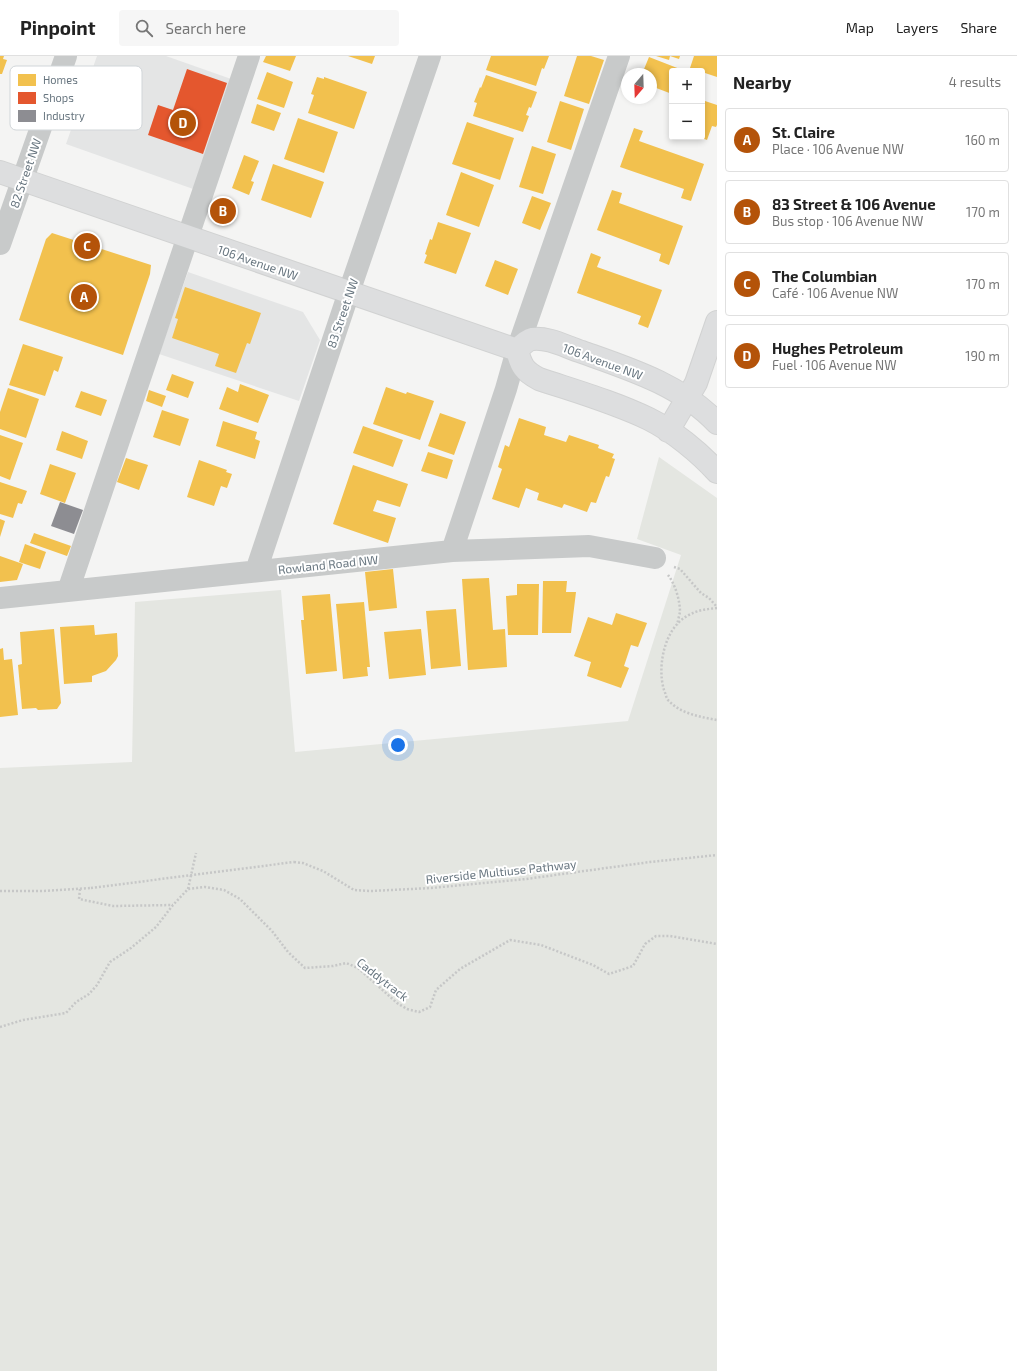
<!DOCTYPE html>
<meta charset="utf-8">
<style>
:root{--surface:#fff;--page:#f6f6f6;--text:#222;--muted:#767676;--line:#e0e0e0;--accent:#b45309}
body{margin:0;font-family:"Exo 2",sans-serif;background:var(--page);color:var(--text)}
.controls{position:absolute;right:12px;top:12px;display:grid;overflow:hidden;border-radius:4px;box-shadow:0 2px 6px #0003}
.controls button{width:36px;height:36px;display:grid;place-items:center;padding:0;border:0;border-bottom:1px solid var(--line);background:var(--surface);color:var(--text);font:20px sans-serif}
.compass{position:absolute;left:621px;top:12px;width:36px;height:36px;border-radius:50%;background:var(--surface);box-shadow:0 2px 6px #0003;rotate:199deg}
.you{position:absolute;left:398px;top:689px;width:14px;height:14px;margin:-10px;border:3px solid #fff;border-radius:50%;background:#1a73e8;box-shadow:0 0 0 6px #1a73e833}
.badge{display:grid;place-items:center;width:26px;height:26px;border-radius:50%;background:var(--accent);color:#fff;font-size:13px;font-weight:700}
.pin{position:absolute;translate:-50% -50%;border:2px solid #fff;box-shadow:0 1px 4px #0006}
.list{margin:0;padding:0;list-style:none}
h2{display:flex;justify-content:space-between;align-items:center;height:52px;margin:0;padding:0 16px;font-size:17px}
h2 small{font-size:13px;font-weight:400;color:var(--muted)}
.list li{display:grid;grid-template-columns:26px 1fr auto;gap:12px;align-items:center;box-sizing:border-box;height:64px;margin:0 8px 8px;padding:0 8px;border:1px solid var(--line);border-radius:4px}
.list b{display:block;font-size:15px;white-space:nowrap}
.list p{margin:0;font-size:13px;white-space:nowrap;color:var(--muted)}
.list em{font-size:13px;font-style:normal;color:var(--muted)}
.icon{flex:none;width:22px;height:22px;fill:none;stroke:currentColor;stroke-width:2;stroke-linecap:round;stroke-linejoin:round}
.map{position:relative;flex:none;width:717px;height:1315px;overflow:hidden}
header{display:flex;align-items:center;gap:24px;box-sizing:border-box;height:56px;padding:0 20px;background:var(--surface);border-bottom:1px solid var(--line)}
header strong{font-size:19px}
nav{display:flex;gap:22px;margin-inline-start:auto;font-size:14px}
.search{width:280px;height:36px;background:var(--page);display:flex;align-items:center;gap:10px;box-sizing:border-box;padding:0 14px;border-radius:4px;color:var(--muted);font-size:15px}
main{display:flex}
aside{flex:1;background:var(--surface)}
.map>svg:first-child{display:block}
.built{fill:#e4e5e5}
.green{fill:#e4e6e1}
.homes{fill:#f2c14e}
.shops{fill:#e4572e}
.industry{fill:#8d8d92}
.lines{fill:none;stroke-linecap:round;stroke-linejoin:round}
.major-casing{stroke:#d1d2d2;stroke-width:24}
.path{stroke:#c6c7c7;stroke-width:2.5;stroke-dasharray:2 2;stroke-linecap:butt}
.minor{stroke:#c8caca;stroke-width:22}
.major{stroke:#dddedf;stroke-width:22}
.path-bridge{stroke:#c6c7c7;stroke-width:2.5;stroke-dasharray:2 2;stroke-linecap:butt}
.labels{text-anchor:middle;dominant-baseline:central;stroke-width:4;stroke-linejoin:round;paint-order:stroke}
.street-label{font-size:12px;fill:#67757f;stroke:#fff}
.key{fill:#fff;stroke:#d1d6d9;stroke-width:1}
.key-label{font-size:11px;fill:#67757f}
</style>
<header>
<strong>Pinpoint</strong>
<div class="search"><svg class="icon" aria-label="search" viewBox="0 0 24 24"><circle cx="10" cy="10" r="6"/><path d="M15 15l6 6"/></svg>Search here</div>
<nav><a>Map</a><a>Layers</a><a>Share</a></nav>
</header>
<main>
<div class="map">
<svg width="717" height="1315" viewBox="0 0 717 1315">
<rect width="100%" height="100%" fill="#f4f4f3"/>
<path class="built" d="M97,0H166L234,24L196,134L66,88Z
M188,216L303,256L320,284L299,345L159,298Z"/>
<path class="green" d="M659,401L717,442V1315H0V712L132,706L135,546L281,534L295,696L628,665L681,499L637,483Z"/>
<path class="homes" d="M0,0H4L3,3L7,4L2,18H0Z
M266,0H296L290,15L263,6Z
M348,0H375L372,8Z
M491,0H549L544,13L542,12L536,30L486,14Z
M577,0H591L604,4L589,48L564,40Z
M656,0H670L669,4Z
M670,0H680L679,3Z
M694,0H717V21L690,12Z
M649,1L685,15H672V38L651,30V18H642Z
M267,16L293,26L284,52L257,43Z
M486,19L537,36L531,52L529,51L526,59L529,60L523,76L473,60L477,47L474,46L480,31L481,32Z
M317,21L324,23V21L367,36L354,73L308,57L314,39L311,38Z
M702,44L717,49V69L716,71L712,70L707,84L702,82Z
M560,45L584,53L571,94L547,86Z
M257,48L281,57L274,75L251,67Z
M298,62L338,76L324,117L284,103Z
M467,66L514,82L500,124L452,108Z
M634,72L643,75L639,85L704,108L691,145L681,142L684,133L620,111Z
M532,90L556,98L543,138L519,131Z
M244,99L259,105L251,125L254,126L249,139L232,132Z
M273,108L324,126L311,162L261,144Z
M461,116L494,129L479,171L446,159Z
M612,134L622,137L619,147L683,170L669,209L659,205L661,198L597,174Z
M532,140L551,147L540,174L522,167Z
M438,166L471,177L456,218L424,207L427,199L425,198L430,183L432,184Z
M52,177L151,209L150,218L123,299L19,264L46,183Z
M591,197L601,201L597,211L662,234L648,272L638,268L641,260L577,237Z
M495,204L518,213L508,239L485,230Z
M185,231L261,257L250,288L247,287L236,317L215,310L219,298L172,282L178,263L175,262Z
M23,288L63,301L58,316L54,314L45,340L9,329Z
M172,318L194,326L188,342L166,334Z
M240,328L269,339L258,367L219,353L227,331L238,336Z
M386,331L406,338L407,336L434,345L420,384L373,368Z
M8,332L39,343L26,382L0,373V356Z
M149,334L166,340L162,351L146,345Z
M81,335L107,344L101,360L75,351Z
M162,354L189,363L180,390L153,381Z
M440,357L466,366L454,399L428,390Z
M519,362L546,371L544,379L566,386L569,379L599,389L598,392L614,398L612,402L615,403L609,421L606,420L596,447L591,446L587,456L564,448L562,452L537,444L539,437L526,432L519,452L492,443L502,413L498,411L505,389L509,391Z
M223,365L257,376L255,383L260,385L255,403L216,390Z
M363,370L403,384L393,411L353,397Z
M62,375L88,385L82,403L56,394Z
M0,379L23,387L10,424L0,420Z
M428,396L453,404L447,423L421,415Z
M126,402L148,409L139,434L117,426Z
M199,404L227,414L226,416L232,418L227,432L221,430L214,450L187,441Z
M50,408L76,417L65,447L40,438Z
M353,409L408,428L400,451L377,444L373,455L396,462L388,487L333,468Z
M0,426L27,435L22,448L18,447L13,462L0,458Z
M0,463L5,465L0,481Z
M34,477L71,490L67,500L30,487Z
M25,488L46,496L40,513L19,506Z
M0,500L23,508L17,524L0,526Z
M393,513L397,552L369,555L365,516Z
M489,522L493,574L505,573L507,611L468,614L462,523Z
M543,525H567L566,536H576L571,577H542Z
M517,528H539L538,579H508L506,540L517,539Z
M330,538L337,615L306,618L301,564H304L302,540Z
M364,546L370,611H367L368,620L343,623L336,548Z
M456,553L461,610L431,613L426,555Z
M616,557L647,567L638,591L631,589L624,610L629,612L621,632L587,620L591,606L574,600L588,561L612,569Z
M94,569L95,579L117,577L118,600L116,604L106,615L92,620V626L64,628L60,571Z
M54,573L61,647L57,653L38,654L36,652L22,653L18,609L22,608L20,576Z
M421,573L426,619L389,623L384,576Z
M3,592L4,604L12,603L18,659L0,661V593Z"/>
<path class="shops" d="M187,13L227,27L203,98L148,79L158,49L173,54Z"/>
<path class="industry" d="M60,446L83,454L74,478L51,470Z"/>
<g class="lines">
<g class="major-casing">
<path id="major" d="M0,116L517,294
M517,294C521,310 524,315 539,323C575,335 614,346 649,363C673,375 699,396 717,416
M517,294C521,290 527,284 532,283C549,281 566,291 582,296C630,313 681,329 717,367
M668,375L696,327L717,266"/>
</g>
<path class="path" d="M674,511L680,513L701,537L709,542L717,551
M668,519C675,528 680,544 680,556C679,560 678,565 677,569
M717,552C707,553 697,554 687,560C664,573 657,611 664,634C666,638 666,643 669,645C681,658 701,661 717,664
M294,806L303,807L323,815L354,834L371,835L431,832L526,823L650,806L717,799
M80,833L79,843L113,850L173,849
M188,833L196,797
M0,835H43L91,832
M0,971L23,964L66,957L76,946L89,938L97,929L110,906L131,892L156,871L173,849L188,833L205,831L224,834L240,843L272,875L288,896L305,912L333,910L346,907L358,912L397,947L407,953L419,956L430,951L436,934L460,913L510,884L541,889L593,909L609,918L633,910L645,888L656,880H670L717,888"/>
<path class="minor" d="M0,188L66,0
M452,495L506,333L517,294L619,0
M256,515L349,236L430,0
M68,535L249,0
M0,542L452,495L589,490L655,502"/>
<use href="#major" class="major"/>
<path class="path-bridge" d="M91,832L294,806"/>
</g>
<g class="labels">
<g class="street-label">
<text transform="translate(25 117) rotate(-71)">82 Street NW</text>
<text transform="translate(258 206) rotate(19)">106 Avenue NW</text>
<text transform="translate(342 257) rotate(-71)">83 Street NW</text>
<text transform="translate(603 305) rotate(20)">106 Avenue NW</text>
<text transform="translate(328 508) rotate(-6)">Rowland Road NW</text>
<text transform="translate(501 815) rotate(-6)">Riverside Multiuse Pathway</text>
<text transform="translate(383 923) rotate(38)">Caddytrack</text>
</g>
</g>
<rect x="10" y="10" width="132" height="64" rx="6" class="key"/>
<rect x="18" y="18" width="18" height="12" fill="#f2c14e"/>
<rect x="18" y="36" width="18" height="12" fill="#e4572e"/>
<rect x="18" y="54" width="18" height="12" fill="#8d8d92"/>
<g class="key-label">
<text x="43" y="28">Homes</text>
<text x="43" y="46">Shops</text>
<text x="43" y="64">Industry</text>
</g>
</svg>
<div class="controls">
<button>+</button>
<button>−</button>
</div>
<svg class="compass" viewBox="-18 -18 36 36"><path d="M0-13l5 13h-10z" fill="#e53935"/><path d="M0 13l5-13h-10z" fill="#767676"/></svg>
<div class="you"></div>
<div class="pin badge" style="left:84px;top:241px">A</div>
<div class="pin badge" style="left:223px;top:155px">B</div>
<div class="pin badge" style="left:87px;top:190px">C</div>
<div class="pin badge" style="left:183px;top:67px">D</div>
</div>
<aside>
<h2>Nearby<small>4 results</small></h2>
<ul class="list">
<li><span class="badge">A</span><div><b>St. Claire</b><p>Place · 106 Avenue NW</p></div><em>160 m</em></li>
<li><span class="badge">B</span><div><b>83 Street &amp; 106 Avenue</b><p>Bus stop · 106 Avenue NW</p></div><em>170 m</em></li>
<li><span class="badge">C</span><div><b>The Columbian</b><p>Café · 106 Avenue NW</p></div><em>170 m</em></li>
<li><span class="badge">D</span><div><b>Hughes Petroleum</b><p>Fuel · 106 Avenue NW</p></div><em>190 m</em></li>
</ul>
</aside>
</main>
